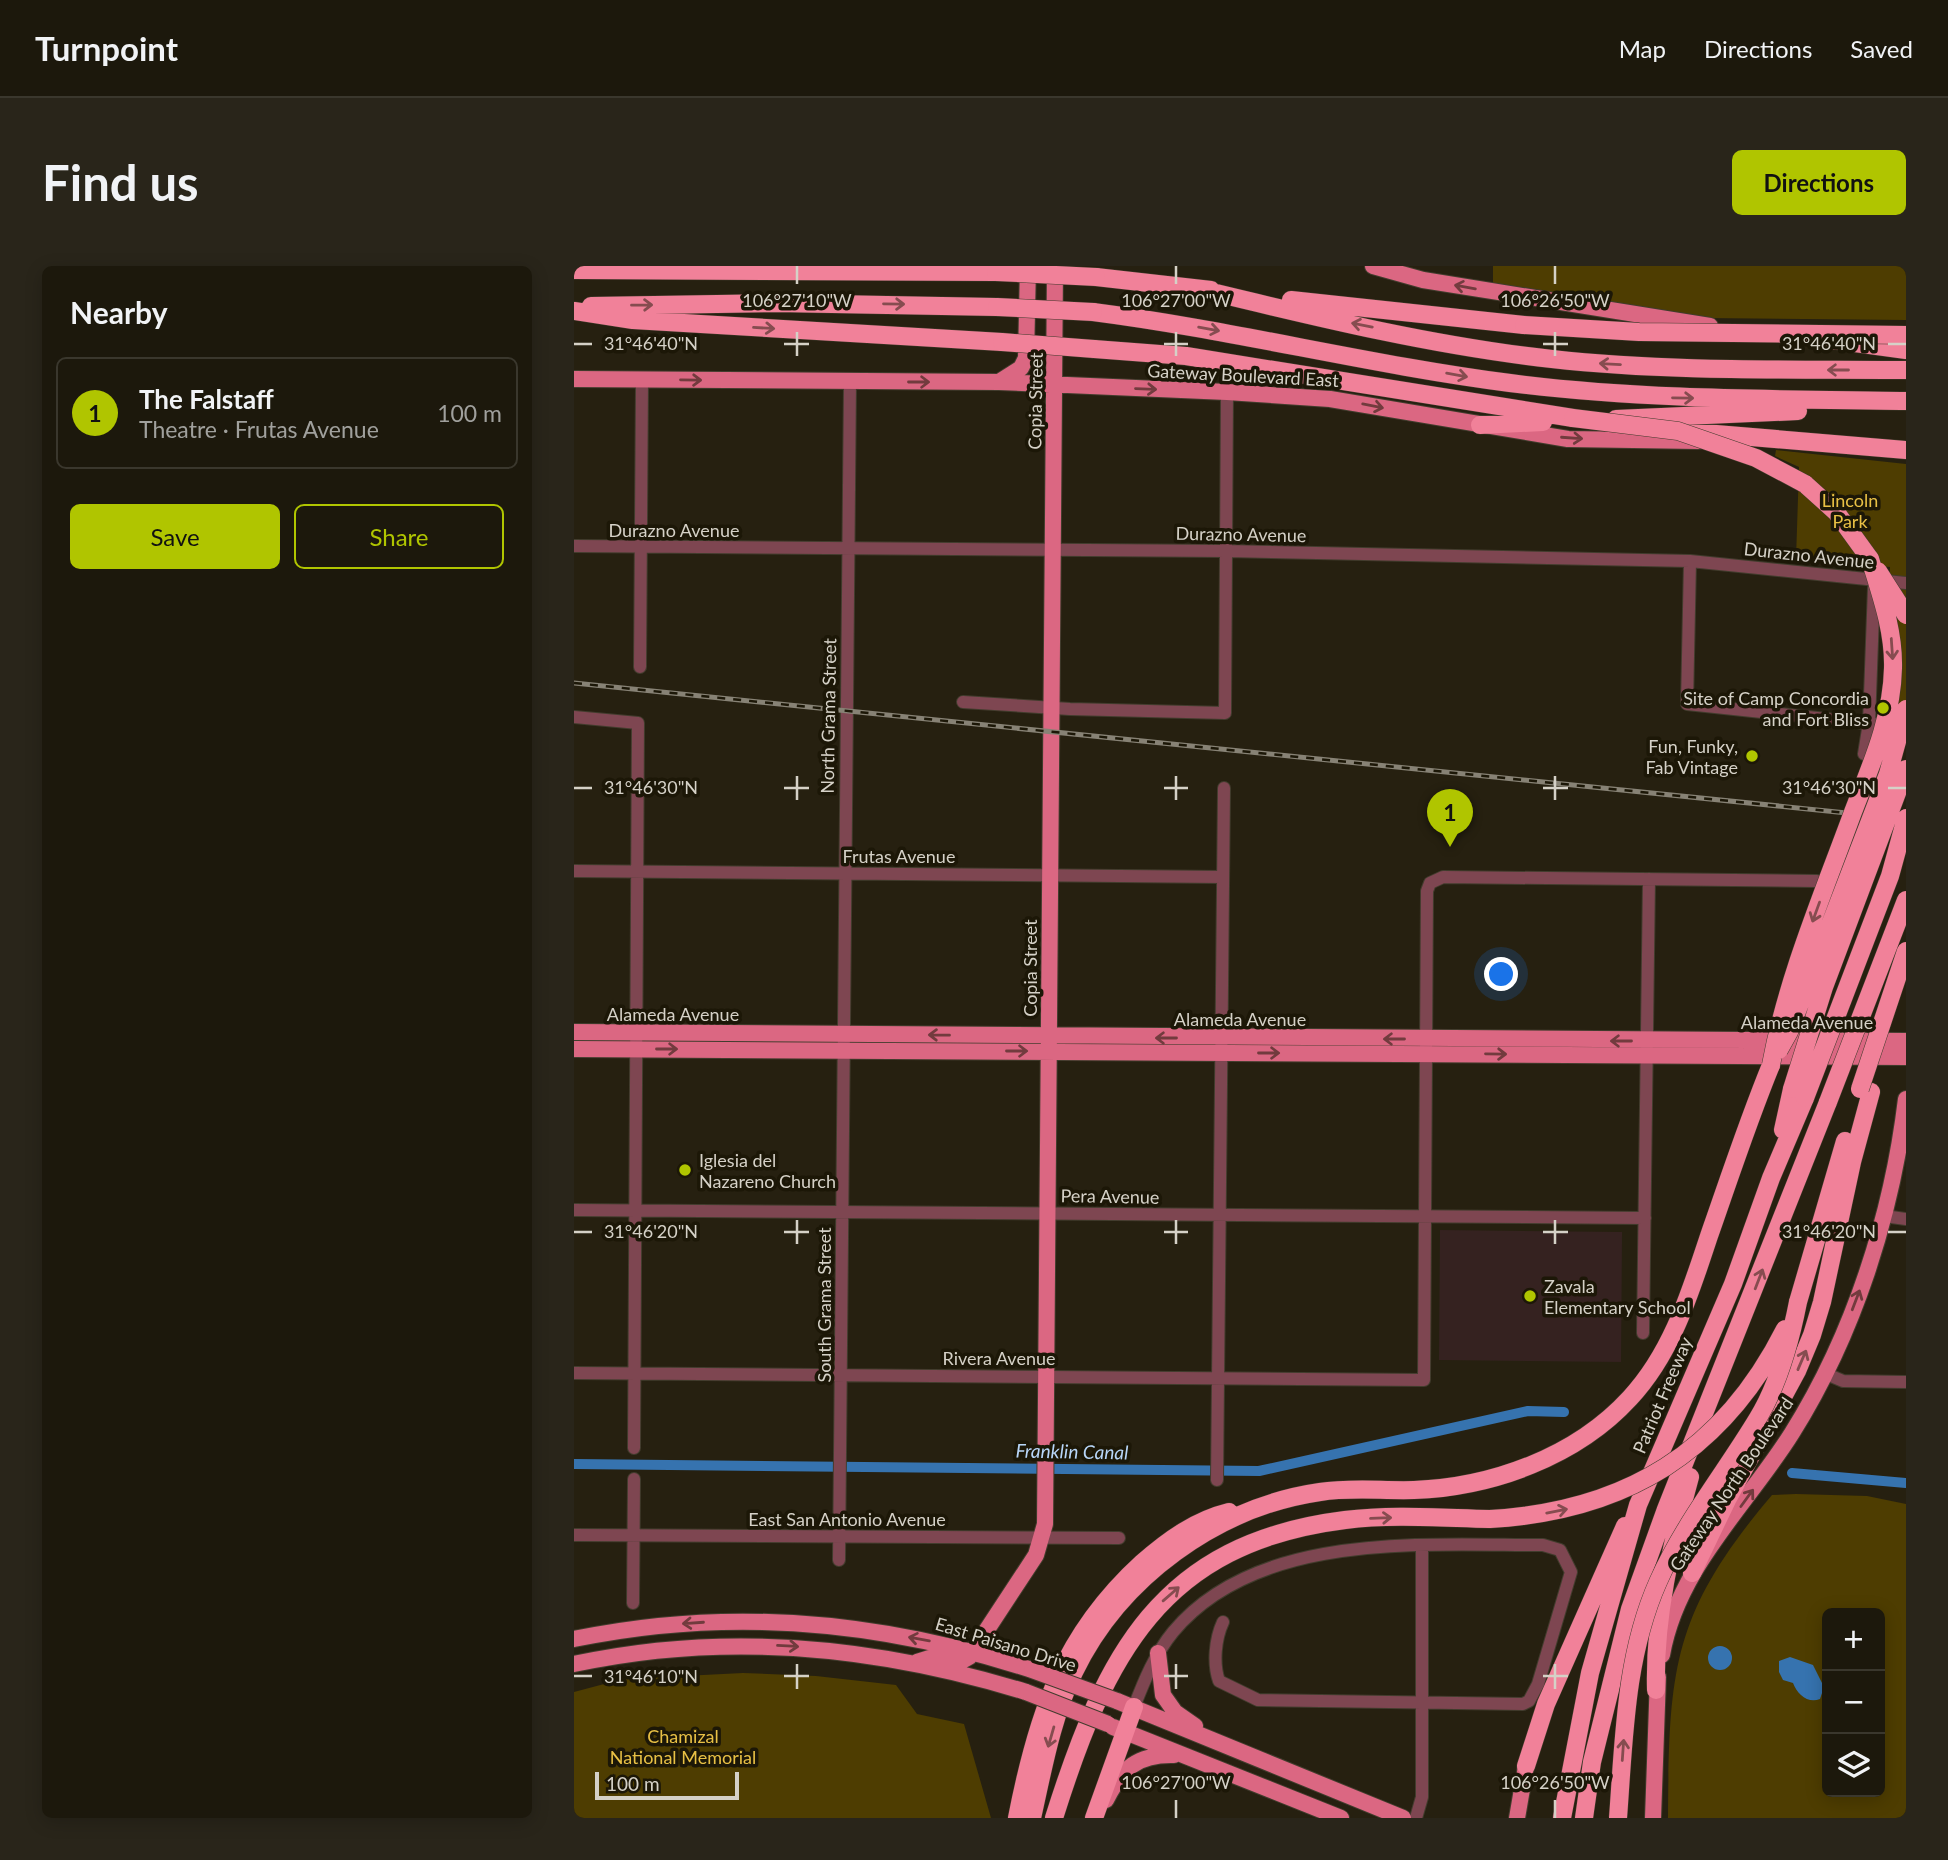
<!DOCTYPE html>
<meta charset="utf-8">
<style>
:root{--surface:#1c180c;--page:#29251a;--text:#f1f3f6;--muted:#a0a09d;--line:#3a372d;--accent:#b0c500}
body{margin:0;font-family:Lato,sans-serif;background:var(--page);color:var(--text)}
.controls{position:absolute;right:21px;bottom:21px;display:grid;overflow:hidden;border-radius:10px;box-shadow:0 4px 18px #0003}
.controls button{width:63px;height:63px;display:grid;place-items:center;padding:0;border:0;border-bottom:2px solid var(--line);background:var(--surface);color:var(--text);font:35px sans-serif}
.scale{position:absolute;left:21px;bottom:18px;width:144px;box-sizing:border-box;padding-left:7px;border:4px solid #d5d1c7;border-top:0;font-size:19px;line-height:24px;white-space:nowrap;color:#d5d1c7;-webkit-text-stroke:5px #1c1707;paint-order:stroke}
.you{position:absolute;left:928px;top:709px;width:24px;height:24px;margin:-18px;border:5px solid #fff;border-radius:50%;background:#1a73e8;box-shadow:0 0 0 10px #1a73e833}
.badge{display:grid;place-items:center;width:46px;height:46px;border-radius:50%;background:var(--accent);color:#111;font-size:23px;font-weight:700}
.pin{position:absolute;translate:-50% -58px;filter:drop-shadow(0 2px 4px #0008)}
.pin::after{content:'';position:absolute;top:37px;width:24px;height:21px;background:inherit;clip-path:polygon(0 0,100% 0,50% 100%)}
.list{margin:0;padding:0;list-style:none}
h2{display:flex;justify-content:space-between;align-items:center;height:91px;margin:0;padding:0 28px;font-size:30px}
h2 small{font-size:23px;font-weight:400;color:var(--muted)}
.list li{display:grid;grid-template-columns:46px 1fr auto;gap:21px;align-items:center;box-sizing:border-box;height:112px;margin:0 14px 14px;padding:0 14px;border:2px solid var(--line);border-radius:10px}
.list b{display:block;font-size:26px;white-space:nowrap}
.list p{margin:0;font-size:23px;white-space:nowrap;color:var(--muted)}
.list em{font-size:23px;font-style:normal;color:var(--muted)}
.actions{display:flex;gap:14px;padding:21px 28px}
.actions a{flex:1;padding:16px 0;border:2px solid var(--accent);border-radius:10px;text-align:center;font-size:24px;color:var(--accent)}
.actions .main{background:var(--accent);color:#111}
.icon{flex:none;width:38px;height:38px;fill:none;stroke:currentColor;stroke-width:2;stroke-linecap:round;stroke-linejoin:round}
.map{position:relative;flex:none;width:1332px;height:1552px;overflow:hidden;border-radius:10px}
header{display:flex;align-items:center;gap:42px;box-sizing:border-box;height:98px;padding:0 35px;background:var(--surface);border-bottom:2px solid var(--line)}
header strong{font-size:33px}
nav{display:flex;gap:38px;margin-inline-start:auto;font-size:24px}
.intro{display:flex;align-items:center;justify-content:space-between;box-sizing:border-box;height:168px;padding:0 42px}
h1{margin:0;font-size:49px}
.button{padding:18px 32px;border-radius:10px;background:var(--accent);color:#111;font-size:24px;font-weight:700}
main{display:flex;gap:42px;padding:0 42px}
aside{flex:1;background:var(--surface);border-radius:10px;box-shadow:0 4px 18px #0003}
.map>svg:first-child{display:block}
.education{fill:#352220}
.green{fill:#4e3d01;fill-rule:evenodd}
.water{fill:#3673af}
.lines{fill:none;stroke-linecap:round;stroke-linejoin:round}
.canal{stroke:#3673af;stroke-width:10}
.minor-casing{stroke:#423c2d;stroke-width:14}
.major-casing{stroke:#423c2d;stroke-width:18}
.highway-casing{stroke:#423c2d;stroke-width:19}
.minor{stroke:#7e4651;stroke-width:12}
.major{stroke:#db6782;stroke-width:16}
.highway{stroke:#f18199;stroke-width:18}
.rail-casing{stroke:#878275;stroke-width:5}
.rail{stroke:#1c1707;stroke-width:2.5;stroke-dasharray:8;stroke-linecap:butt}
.major-bridge-casing{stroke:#423c2d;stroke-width:18;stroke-linecap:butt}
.highway-bridge-casing{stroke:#423c2d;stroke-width:19;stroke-linecap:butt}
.major-bridge{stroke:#db6782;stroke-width:16}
.highway-bridge{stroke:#f18199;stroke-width:18}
.oneway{stroke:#723b3e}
.oneway2{stroke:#864c50}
.ticks{fill:none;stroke:#d5d1c7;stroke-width:2.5}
.poi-dot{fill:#b0c500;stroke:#1c1707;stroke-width:2.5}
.labels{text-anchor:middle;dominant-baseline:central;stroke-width:7;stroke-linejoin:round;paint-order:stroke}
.street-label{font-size:18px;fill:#d5d1c7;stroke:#1c1707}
.park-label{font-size:18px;fill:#e8c045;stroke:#1c1707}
.poi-label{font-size:18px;fill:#d5d1c7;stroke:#1c1707;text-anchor:end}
.water-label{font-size:19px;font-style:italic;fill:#b8d6f8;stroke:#1c1707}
.ticks-label{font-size:18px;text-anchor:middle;fill:#d5d1c7;stroke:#1c1707;stroke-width:7;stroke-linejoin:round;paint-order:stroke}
</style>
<header>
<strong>Turnpoint</strong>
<nav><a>Map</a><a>Directions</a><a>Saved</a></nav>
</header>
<div class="intro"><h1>Find us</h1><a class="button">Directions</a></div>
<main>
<aside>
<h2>Nearby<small></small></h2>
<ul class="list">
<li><span class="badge">1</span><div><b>The Falstaff</b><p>Theatre · Frutas Avenue</p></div><em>100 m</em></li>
</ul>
<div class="actions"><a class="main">Save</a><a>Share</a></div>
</aside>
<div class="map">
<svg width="1332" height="1552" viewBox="0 0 1332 1552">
<rect width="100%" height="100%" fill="#262010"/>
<path class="education" d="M866,964L1048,966L1047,1096L865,1094Z"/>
<path class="green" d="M919,0H1332V54L1130,52L919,17Z
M1202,184L1332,198V449L1311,447L1316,301L1222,293L1225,201L1201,190Z
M1222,1228L1293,1230L1332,1238V1552H1094C1095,1403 1098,1347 1198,1229ZM1253,1347H1306V1526H1253Z
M169,1407L242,1410L322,1419L343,1448L390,1458L417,1552H0V1426L49,1413Z"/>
<path class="water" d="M1134 1392a12 12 0 1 1 24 0a12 12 0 1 1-24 0Z
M1216,1391L1239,1399L1250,1421L1246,1433C1234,1438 1223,1428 1219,1417L1209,1414L1205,1406V1395Z"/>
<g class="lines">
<path class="canal" d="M0,1198L685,1205L954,1145L990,1146
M1218,1207L1332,1217"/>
<g class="minor-casing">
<path id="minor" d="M0,280L653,285L1116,295L1332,317
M1116,295L1113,438L1318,460
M66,401L68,113
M389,436L496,443L651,447L653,126
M0,451L64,457L60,1182
M1290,488L1295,457L1300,321
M0,605L649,611
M0,944L1071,952
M1310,950L1332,953
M1069,1067L1075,613
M0,1107L850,1114L853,625L856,617L869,611L1243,615
M1250,1107L1269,1115L1332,1116
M643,1214L650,522
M0,1269L545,1272
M265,1294L276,115
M59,1337L60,1213
M560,1441C570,1415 581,1388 599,1366C683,1265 851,1279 969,1279L986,1284L997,1306L964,1418L955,1435L949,1438L684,1434L645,1415C639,1398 641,1373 649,1356
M842,1552L848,1531V1279"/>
</g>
<g class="major-casing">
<path id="major" d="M799,0L849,14L1136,60
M0,113L425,116L653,126L756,133L994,173L1124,175
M425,116L447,102L452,92L454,0
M0,766L1332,775
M0,783L1332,791
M0,1373C154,1341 309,1355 458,1404
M584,1387L589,1429L601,1446L621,1460
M1088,1389C1103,1302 1173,1239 1218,1167C1280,1068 1318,949 1332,833
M343,1396L359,1391L386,1396L395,1391L462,1289L471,1258L481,0
M0,1398C153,1365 303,1380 452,1426
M543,1435L829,1552
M539,1461L767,1552
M532,1534C548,1502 564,1488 600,1489
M943,1552L952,1500
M1079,1552L1084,1411"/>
</g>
<g class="highway-casing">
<path id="highway" d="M0,4L422,6
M522,11L637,24
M625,23C741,51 859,80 978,93C1095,106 1214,103 1332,104
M717,34L950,59
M17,40L203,37L423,41
M0,45L59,54L428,76
M519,46C659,64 796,99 936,117C1068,134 1200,133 1332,135
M1259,74L1332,84
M520,83L612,90L999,152
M1042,153L1224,145
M906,159L969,156
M1118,166L1332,184
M1231,218L1262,246L1296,293
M1209,864L1218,823
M1224,1036L1271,875
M1118,1307L1153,1234L1223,1105L1238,1069L1248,1036L1278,896L1297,826
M1082,1424C1080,1351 1097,1281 1116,1211
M952,1500L972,1438L1051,1260
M443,1552C463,1449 489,1369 568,1297C594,1274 622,1254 655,1246
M458,1552C469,1503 478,1451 500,1406C546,1311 643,1241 746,1226C777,1221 809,1225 840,1224C918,1221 1002,1191 1056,1132C1098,1087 1116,1027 1135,970C1155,913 1174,855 1197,799
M480,1552C531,1390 586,1277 771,1254C819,1248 868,1252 916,1253
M520,1552L560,1441
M988,1552L1016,1407L1064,1239L1159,1018L1197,912L1231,832
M1010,1552L1018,1496L1056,1343L1092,1243L1254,836"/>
</g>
<use href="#minor" class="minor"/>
<use href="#major" class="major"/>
<use href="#highway" class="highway"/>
<g class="rail-casing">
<path id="rail" d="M0,417L1332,553"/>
</g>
<use href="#rail" class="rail"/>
<g class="major-bridge-casing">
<path id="major-bridge" d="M458,1404L543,1435
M452,1426L534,1458"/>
</g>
<g class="highway-bridge-casing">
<path id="highway-bridge" d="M422,6L522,11
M423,41L519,46
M950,59L1065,66L1332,69
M428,76L520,83
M999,152L1104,165L1182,192L1231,218
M1304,305L1332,349
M1205,784L1215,766L1314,508L1332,443
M1197,799C1213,712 1249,628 1279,546C1297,499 1318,453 1319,402C1320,365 1307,329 1296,293
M1218,823L1250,721L1332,503
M1286,823L1332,685
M1231,832L1316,610L1332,552
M1254,836L1332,634
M916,1253C1052,1245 1149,1186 1211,1063
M1044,1552C1050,1473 1051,1390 1084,1316C1110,1257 1151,1207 1184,1152C1205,1117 1216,1077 1224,1036"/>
</g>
<use href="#major-bridge" class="major-bridge"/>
<use href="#highway-bridge" class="highway-bridge"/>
</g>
<defs><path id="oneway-shaft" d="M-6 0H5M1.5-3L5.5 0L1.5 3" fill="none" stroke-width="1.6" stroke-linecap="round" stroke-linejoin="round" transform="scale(1.75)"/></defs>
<g class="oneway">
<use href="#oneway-shaft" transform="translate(891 21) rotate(-170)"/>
<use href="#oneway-shaft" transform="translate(117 114) rotate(1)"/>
<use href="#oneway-shaft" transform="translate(345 116)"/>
<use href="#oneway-shaft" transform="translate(572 123) rotate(2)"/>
<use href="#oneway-shaft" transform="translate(799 140) rotate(11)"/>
<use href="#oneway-shaft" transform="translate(998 172) rotate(4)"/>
<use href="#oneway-shaft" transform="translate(365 769) rotate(-179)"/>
<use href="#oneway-shaft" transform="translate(592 772) rotate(-180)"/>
<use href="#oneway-shaft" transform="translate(820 773) rotate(-180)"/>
<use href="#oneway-shaft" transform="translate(1047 775) rotate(-180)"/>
<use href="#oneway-shaft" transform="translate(93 783)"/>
<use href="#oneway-shaft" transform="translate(443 785)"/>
<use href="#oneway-shaft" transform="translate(695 787)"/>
<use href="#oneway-shaft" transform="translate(922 788) rotate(1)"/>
<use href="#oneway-shaft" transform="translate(1282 1034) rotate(-69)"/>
<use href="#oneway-shaft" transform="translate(1173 1232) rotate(-54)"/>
<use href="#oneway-shaft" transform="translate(119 1357) rotate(176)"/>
<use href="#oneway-shaft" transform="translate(345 1373) rotate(-170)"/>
<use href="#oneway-shaft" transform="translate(214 1380) rotate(3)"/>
</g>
<g class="oneway2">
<use href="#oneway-shaft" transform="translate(320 38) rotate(1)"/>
<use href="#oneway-shaft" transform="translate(68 39) rotate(-1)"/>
<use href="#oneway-shaft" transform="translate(788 59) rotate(-169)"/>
<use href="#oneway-shaft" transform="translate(190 62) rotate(3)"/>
<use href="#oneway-shaft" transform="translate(635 63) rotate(10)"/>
<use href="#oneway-shaft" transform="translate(1036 98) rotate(-177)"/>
<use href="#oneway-shaft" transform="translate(1264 104) rotate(-180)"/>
<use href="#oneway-shaft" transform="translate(883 109) rotate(10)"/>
<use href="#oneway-shaft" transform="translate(1109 132) rotate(1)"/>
<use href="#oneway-shaft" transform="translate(1318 383) rotate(86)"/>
<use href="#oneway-shaft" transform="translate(1242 646) rotate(110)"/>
<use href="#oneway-shaft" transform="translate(1185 1013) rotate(-69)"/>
<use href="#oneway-shaft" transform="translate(1228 1094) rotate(-67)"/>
<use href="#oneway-shaft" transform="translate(983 1245) rotate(-11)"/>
<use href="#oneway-shaft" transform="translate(807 1252) rotate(-2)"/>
<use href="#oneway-shaft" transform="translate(597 1328) rotate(-41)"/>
<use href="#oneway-shaft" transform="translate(477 1471) rotate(106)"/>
<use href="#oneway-shaft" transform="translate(1049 1484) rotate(-86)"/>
</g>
<path class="ticks" d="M223,0V18M602,0V18M981,0V18M223,66V90M602,66V90M981,66V90M0,78H18M210,78H235M590,78H614M969,78H994M1314,78H1332M223,510V534M602,510V534M981,510V534M0,522H18M210,522H235M590,522H614M969,522H994M1314,522H1332M223,954V978M602,954V978M981,954V978M0,966H18M210,966H235M590,966H614M969,966H994M1314,966H1332M223,1398V1423M602,1398V1423M981,1398V1423M0,1410H18M210,1410H235M590,1410H614M969,1410H994M602,1534V1552M981,1534V1552"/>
<g class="poi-dot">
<circle cx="1309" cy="442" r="7"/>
<circle cx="1178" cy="490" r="7"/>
<circle cx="111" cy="904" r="7"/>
<circle cx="956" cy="1030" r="7"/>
</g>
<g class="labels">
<g class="street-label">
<text transform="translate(669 109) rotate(3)">Gateway Boulevard East</text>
<text transform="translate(461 135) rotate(-89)">Copia Street</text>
<text x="100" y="264">Durazno Avenue</text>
<text transform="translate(667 268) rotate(1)">Durazno Avenue</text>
<text transform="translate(1235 289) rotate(6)">Durazno Avenue</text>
<text transform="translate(254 450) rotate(-89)">North Grama Street</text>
<text x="325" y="590">Frutas Avenue</text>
<text transform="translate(456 702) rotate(-90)">Copia Street</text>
<text x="99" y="748">Alameda Avenue</text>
<text x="666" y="753">Alameda Avenue</text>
<text x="1233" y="756">Alameda Avenue</text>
<text transform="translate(536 930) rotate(1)">Pera Avenue</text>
<text transform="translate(250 1039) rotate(-90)">South Grama Street</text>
<text x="425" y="1092">Rivera Avenue</text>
<text transform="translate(1088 1129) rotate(-67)">Patriot Freeway</text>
<text transform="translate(1157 1218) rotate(-56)">Gateway North Boulevard</text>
<text x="273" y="1253">East San Antonio Avenue</text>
<text transform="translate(432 1378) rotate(17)">East Paisano Drive</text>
</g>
<g class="park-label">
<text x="1276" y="234">Lincoln<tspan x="1276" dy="21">Park</tspan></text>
<text x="109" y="1470">Chamizal<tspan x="109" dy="21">National Memorial</tspan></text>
</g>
<g class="poi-label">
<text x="1295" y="432">Site of Camp Concordia<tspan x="1295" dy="21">and Fort Bliss</tspan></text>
<text x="1164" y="480">Fun, Funky,<tspan x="1164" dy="21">Fab Vintage</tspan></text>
<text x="125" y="894" text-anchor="start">Iglesia del<tspan x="125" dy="21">Nazareno Church</tspan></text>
<text x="970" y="1020" text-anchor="start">Zavala<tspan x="970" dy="21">Elementary School</tspan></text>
</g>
<g class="water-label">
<text transform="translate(498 1185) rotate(1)">Franklin Canal</text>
</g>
</g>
<g class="ticks-label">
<text x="223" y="41">106°27'10"W</text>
<text x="602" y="41">106°27'00"W</text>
<text x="981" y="41">106°26'50"W</text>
<text x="77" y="84">31°46'40"N</text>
<text x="1255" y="84">31°46'40"N</text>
<text x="77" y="528">31°46'30"N</text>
<text x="1255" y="528">31°46'30"N</text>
<text x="77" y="972">31°46'20"N</text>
<text x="1255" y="972">31°46'20"N</text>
<text x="77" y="1417">31°46'10"N</text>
<text x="602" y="1523">106°27'00"W</text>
<text x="981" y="1523">106°26'50"W</text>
</g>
</svg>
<div class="controls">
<button>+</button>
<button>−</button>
<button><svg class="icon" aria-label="layers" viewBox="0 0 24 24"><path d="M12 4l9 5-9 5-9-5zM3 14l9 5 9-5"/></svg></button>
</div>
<div class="scale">100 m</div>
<div class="you"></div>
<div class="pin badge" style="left:876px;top:581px">1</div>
</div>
</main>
